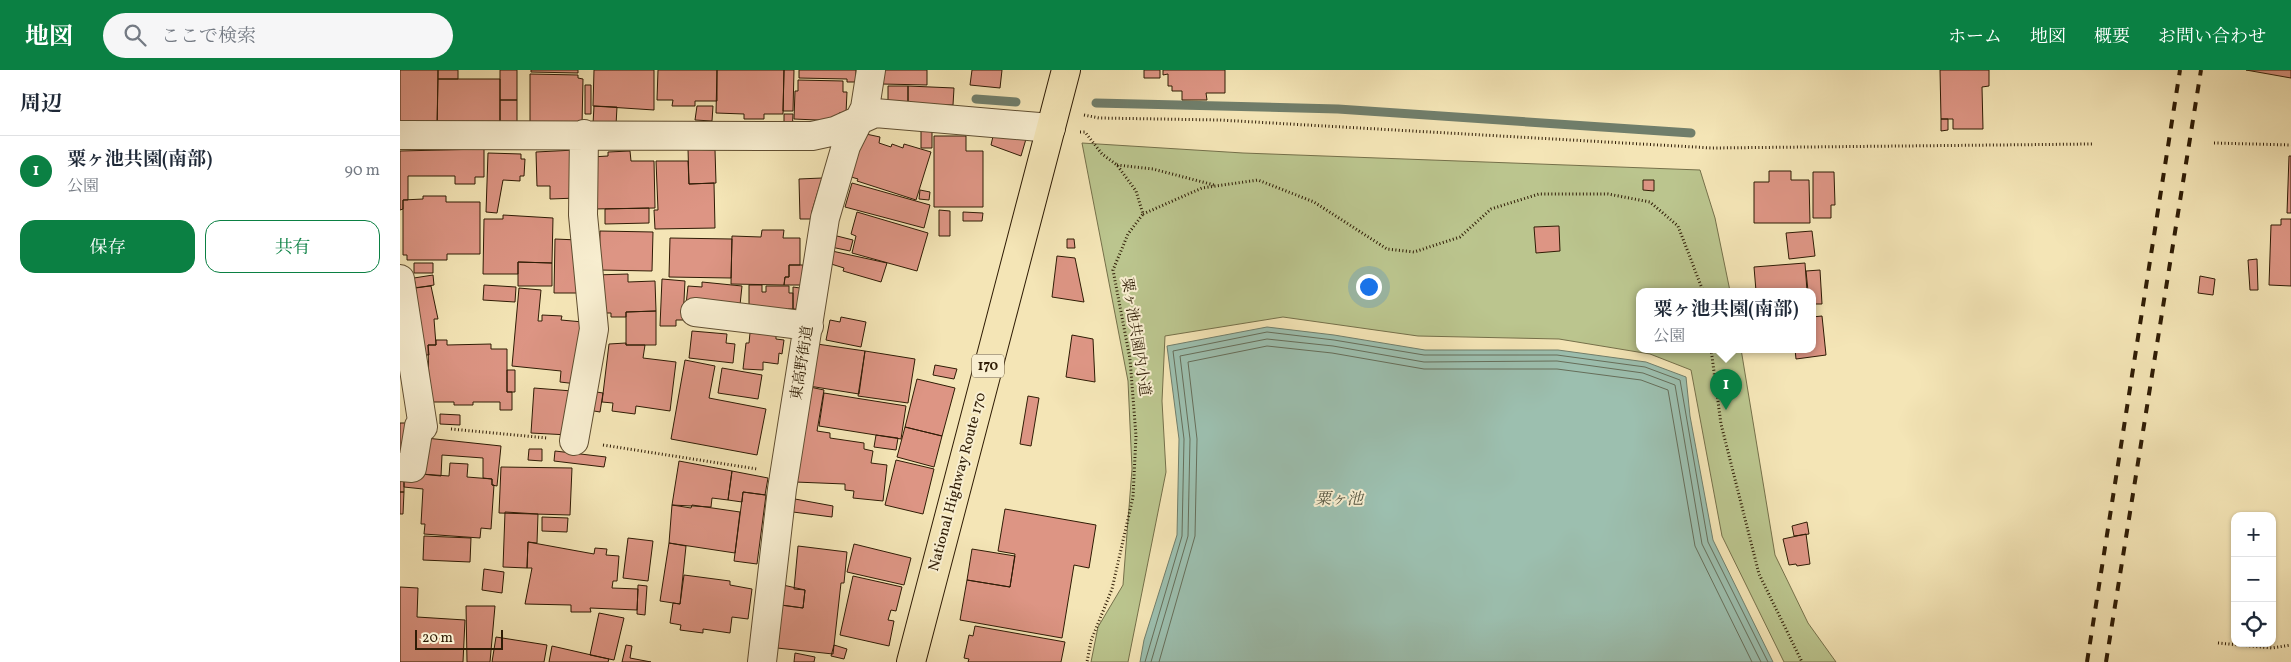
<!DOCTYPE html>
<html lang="ja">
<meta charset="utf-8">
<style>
:root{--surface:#fff;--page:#f6f6f7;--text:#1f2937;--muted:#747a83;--line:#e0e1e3;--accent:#0b8043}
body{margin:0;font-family:Vollkorn,"Noto Serif JP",serif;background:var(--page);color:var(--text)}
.controls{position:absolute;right:15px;bottom:15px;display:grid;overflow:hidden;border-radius:10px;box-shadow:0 1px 4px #0004}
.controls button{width:45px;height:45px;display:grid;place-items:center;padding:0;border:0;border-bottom:1px solid var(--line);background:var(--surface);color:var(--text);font:25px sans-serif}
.scale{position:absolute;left:15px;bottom:12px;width:88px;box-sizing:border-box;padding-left:5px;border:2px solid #2f1c05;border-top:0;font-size:14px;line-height:18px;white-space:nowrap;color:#2f1c05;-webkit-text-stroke:4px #f8eed0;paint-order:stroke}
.you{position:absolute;left:968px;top:216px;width:18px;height:18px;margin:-12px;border:4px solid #fff;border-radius:50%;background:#1a73e8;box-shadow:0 0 0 8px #1a73e833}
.badge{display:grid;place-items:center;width:32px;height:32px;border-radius:50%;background:var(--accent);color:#fff;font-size:16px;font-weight:700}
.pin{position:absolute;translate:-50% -41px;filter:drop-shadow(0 1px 2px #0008)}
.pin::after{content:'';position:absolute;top:26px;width:18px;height:15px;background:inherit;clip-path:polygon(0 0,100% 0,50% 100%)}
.popup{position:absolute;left:1236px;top:218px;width:180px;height:65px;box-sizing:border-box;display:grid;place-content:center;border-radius:10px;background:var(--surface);filter:drop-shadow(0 1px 4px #0005);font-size:16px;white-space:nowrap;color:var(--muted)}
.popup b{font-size:19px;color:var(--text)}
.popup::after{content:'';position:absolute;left:50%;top:100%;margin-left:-10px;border:10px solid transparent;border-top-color:var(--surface)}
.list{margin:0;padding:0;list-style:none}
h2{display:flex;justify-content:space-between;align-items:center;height:65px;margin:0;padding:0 20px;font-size:21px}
h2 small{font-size:16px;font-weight:400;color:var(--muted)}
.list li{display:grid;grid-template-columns:32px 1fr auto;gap:15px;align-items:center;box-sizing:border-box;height:70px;padding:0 20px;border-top:1px solid var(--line)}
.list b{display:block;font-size:19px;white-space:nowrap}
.list p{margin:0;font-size:16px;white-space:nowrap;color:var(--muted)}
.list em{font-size:16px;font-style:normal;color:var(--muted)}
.actions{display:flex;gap:10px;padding:15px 20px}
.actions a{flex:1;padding:11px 0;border:1px solid var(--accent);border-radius:15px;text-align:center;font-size:18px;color:var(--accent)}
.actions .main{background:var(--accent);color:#fff}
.icon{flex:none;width:28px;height:28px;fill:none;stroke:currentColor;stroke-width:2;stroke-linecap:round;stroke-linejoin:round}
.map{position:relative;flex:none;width:1891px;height:592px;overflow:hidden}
header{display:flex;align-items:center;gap:30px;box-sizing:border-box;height:70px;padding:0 25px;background:var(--accent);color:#fff}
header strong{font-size:24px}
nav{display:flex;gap:28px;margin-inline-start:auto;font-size:18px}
.search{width:350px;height:45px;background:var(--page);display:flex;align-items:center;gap:12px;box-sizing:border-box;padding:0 18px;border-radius:28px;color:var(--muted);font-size:19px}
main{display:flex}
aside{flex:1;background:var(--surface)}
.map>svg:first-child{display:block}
.green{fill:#bbc58e;stroke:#75704a}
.water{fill:#9cbfaf;stroke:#707e6b}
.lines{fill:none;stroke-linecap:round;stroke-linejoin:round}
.shore{stroke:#666e5a;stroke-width:1}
.stream{stroke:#707e6b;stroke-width:9}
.building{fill:#dd9584;stroke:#2f1c05}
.street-casing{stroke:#604e31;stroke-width:30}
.highway-casing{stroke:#2f1c05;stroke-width:30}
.path{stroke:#2f1c05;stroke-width:3;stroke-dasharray:1 2.5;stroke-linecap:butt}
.street{stroke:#f8eed0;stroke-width:28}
.highway{stroke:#f4e5b6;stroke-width:28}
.rail{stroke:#2f1c05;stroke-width:4;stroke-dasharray:9 9;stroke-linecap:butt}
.labels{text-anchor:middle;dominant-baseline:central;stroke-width:4;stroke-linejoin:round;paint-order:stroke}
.shield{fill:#f8eed0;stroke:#6b5b42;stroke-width:1}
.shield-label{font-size:14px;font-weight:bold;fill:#2f1c05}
.street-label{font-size:15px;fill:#2f1c05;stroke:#f8eed0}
.water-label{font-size:16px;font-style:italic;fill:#555540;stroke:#f8eed0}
</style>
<header>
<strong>地図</strong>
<div class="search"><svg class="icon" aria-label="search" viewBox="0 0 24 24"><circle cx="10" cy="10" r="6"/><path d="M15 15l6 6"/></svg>ここで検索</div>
<nav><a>ホーム</a><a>地図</a><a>概要</a><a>お問い合わせ</a></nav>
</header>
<main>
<aside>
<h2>周辺<small></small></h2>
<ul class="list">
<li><span class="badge">1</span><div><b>粟ヶ池共園(南部)</b><p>公園</p></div><em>90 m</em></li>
</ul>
<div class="actions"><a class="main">保存</a><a>共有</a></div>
</aside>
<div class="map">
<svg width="1891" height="592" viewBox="0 0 1891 592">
<rect width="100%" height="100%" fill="#f4e5b6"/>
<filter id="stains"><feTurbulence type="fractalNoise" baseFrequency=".004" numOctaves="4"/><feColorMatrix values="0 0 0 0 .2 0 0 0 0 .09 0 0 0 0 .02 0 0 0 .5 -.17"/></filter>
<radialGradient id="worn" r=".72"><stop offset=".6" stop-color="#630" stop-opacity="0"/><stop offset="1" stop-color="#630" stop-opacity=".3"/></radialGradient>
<path class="green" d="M682,73L843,83L1300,100L1315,148L1330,221H1240V279H1341L1375,485L1408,553L1436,592H1384L1322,466L1291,300L1250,284L1159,269L1018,266L883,247L765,266L762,331L766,402L728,592H691L698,557L723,515L732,399L728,311Z"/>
<path class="water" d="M867,257L934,265L1025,280H1158L1246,292L1286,307L1290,346L1313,470L1373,592H740L744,570L777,465L779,369L767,276Z"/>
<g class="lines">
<path class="shore" d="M745,592L782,466L784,369L773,281L867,262L934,270L1024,285H1157L1245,297L1280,310L1308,472L1368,592
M751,592L788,466L790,369L780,286L867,269L933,276L1024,292L1157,291L1243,303L1275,315L1302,474L1361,592
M759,592L795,466L797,369L788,292L867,276L932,283L1024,299H1157L1241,310L1268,320L1295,476L1352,592"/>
<path class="stream" d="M576,29L616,32
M696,33L938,39L1291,63"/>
</g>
<path class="building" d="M0,0H38L37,60L0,57Z
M38,0H58V9H38Z
M100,0H117V30H100Z
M131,0H178V3L131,2Z
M194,0H254V40L193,36Z
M258,0H317V31H295V36H272L273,30H257Z
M317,0H384L383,44H364V49H344V44L316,43Z
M384,0H394L393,41H383Z
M399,0H456V12H447V9L399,8Z
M483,0H527V15L482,14Z
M572,0H602L600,18L570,15Z
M744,0H760V8H744Z
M763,0H825V23H806L807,30H782V21H772V16H768V4L763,5Z
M1540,0H1589V16L1582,17L1583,59H1553V49H1541Z
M1846,0H1891V8Z
M130,4L178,5V8L183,9L182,55L130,54Z
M38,9H100V60H37Z
M398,10L443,11V22H447L446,43H439V51L394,49L395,21H398Z
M185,15H191V44H185Z
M488,16H508V35L488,34Z
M508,16L554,18L553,35H508Z
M100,30H117V64H100Z
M194,36L217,37L216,55L193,54Z
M297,36H313L312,51L295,50Z
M384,44H393L392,65L384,64Z
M1541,49H1548V60L1541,61Z
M521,59H532V78H521Z
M594,62L626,69L621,86L591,75Z
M466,64L480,67L479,73L491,77L492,74L503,78L504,74L531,82L516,130L457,111L458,109L448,106L460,68Z
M534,66H566V81H583V137H534Z
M84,79V107H75V114H55V106H8V130H3V139L0,140V81Z
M288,79L315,80L316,113L289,114Z
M175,80L177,128L150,129V116H137L136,82Z
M230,81L231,91H254L255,138L192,139L191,87L208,86V82Z
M88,83L121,84V89H125L124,106H120V111L103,110L97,143L86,142Z
M1889,86H1891V143H1887Z
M256,91H288L289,114L314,113L315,158L255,159L254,140H258Z
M1369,101H1391V110H1409L1410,153H1354V112H1369Z
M1413,102H1434L1435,135H1431V148H1413Z
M422,108L412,141V149H400L399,109Z
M1243,110H1254V121L1243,120Z
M452,113L530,135L524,158L445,137Z
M520,120L530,122L529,130L519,129Z
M23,126H46V132H80V184H47V190H7V185H3V130L23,129Z
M249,138V153L205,154V139Z
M539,140L550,141V166H539Z
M457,142L528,163L517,201L452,183L456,166L451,164Z
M563,142L583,143L582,151H563Z
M103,145L153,148L152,193L118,192V204H83L84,149H103Z
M1881,149H1891V216L1869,215L1871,155H1881Z
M1159,156L1160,181L1136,183L1134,157Z
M362,160H384L383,168H400V195H389V207H385L384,215L331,214L332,166L361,167Z
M200,161L253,162L252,201L199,200Z
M1412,161L1415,186L1389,189L1386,163Z
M433,165L453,170L450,181L431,177Z
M270,168L332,169L331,208L269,207Z
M155,169L178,170L179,223H154Z
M667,169H674L675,178H667Z
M432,181L487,193L481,212L443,201L444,198L428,193Z
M657,186L675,188L684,232L652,227Z
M1857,189L1858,220H1850L1848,190Z
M118,192L152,193V216H118Z
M14,193H33V203H14Z
M1405,193L1407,221H1356L1354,197Z
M389,195H403L402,215H384L385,207H389Z
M1420,200L1422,234H1412V221H1408L1406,201Z
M228,204V212L255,211L256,241L226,242V247H211V243H196L195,205Z
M33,205L34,215L16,218L14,208Z
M1800,206L1815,209L1813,225L1798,223Z
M262,209L285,211L283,250H276V256H260Z
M302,212L342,216L340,235H286L288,216L302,217Z
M84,215L116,217L115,232L83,230Z
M349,215H362V222H366V216H389V223H393V239H388V243L349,242Z
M31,216L38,249H34L36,275H28L29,285L14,284L3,219Z
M393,217L400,218L398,239H393Z
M119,218L141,220L138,251H142V245L162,246L161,250L183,252L177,314L160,312L161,301L112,296Z
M256,241V275H226V242Z
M1422,246L1426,285L1396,289L1395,279H1412V247Z
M441,247L466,252L461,277L426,270L430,250L440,252Z
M292,261L327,264L326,273L335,274L333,293L289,288Z
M350,263L376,265V269L384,270L382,284L379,283L378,294L363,292V300L343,299L346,273H349Z
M672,265L693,269L695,312L666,307Z
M36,270H47V275L91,274V279H107V322H112V340H100V332H73V335H54V332H31V319H29L28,275H36Z
M226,273V275H245L243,288L276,292L270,341L236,336L235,344L212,341L213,333L202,332L209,274Z
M417,274L465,281L459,324L409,316Z
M465,281L515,289L508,333L458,326Z
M285,290L315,296L309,328L366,339L357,385L271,369Z
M535,295L557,299L554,309L533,305Z
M322,298L362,305L358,329L318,323Z
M107,300H115V322H107Z
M517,309L555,318L542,366L505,357Z
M410,317L424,320L417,361L430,363V368L464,373V379L473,381L471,393L487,395L483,431L453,428L454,421L445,420V414L395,412Z
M134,318L172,321L169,365L131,363Z
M190,321L203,323L200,342L188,340Z
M424,323L506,336L501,369L419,356Z
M628,326L639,328L631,376L620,374Z
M40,344L60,345V355L40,354Z
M0,353H10L0,387Z
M505,357L542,366L534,397L497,387Z
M476,365L498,368L496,380L474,377Z
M26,368L101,376L97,416L92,415V409L83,408V388L42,385L41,406L21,404Z
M129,379H142V391L128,390Z
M155,381L206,387L204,397L154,391Z
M496,390L534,399L523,444L485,435Z
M279,391L332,401L328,430L312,428L311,437L272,435Z
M50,393L68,394L67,407L92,409V415H94L91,459L81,458L80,468L24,464L25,454H21L23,419L4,417V408L20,409L21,404L49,406Z
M101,397L172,398L170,445L99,443Z
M332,401L368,408L365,425L343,422L342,432L328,430Z
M0,408H4V422H0Z
M0,422H4L3,444H0Z
M343,422L366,425L357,494L334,491Z
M395,429L433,436L432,447L393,442Z
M272,435L291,438L292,435L340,442L335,483L269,473Z
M605,439L696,455L689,498L674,495L662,568L560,550L567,510L610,517L615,484L598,481Z
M105,442L138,444L137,473L128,472L127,498L103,497Z
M142,447L168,448L167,462L142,461Z
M1407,452L1409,464L1394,466L1392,456Z
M1406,464L1410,494L1397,496L1396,494L1389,495L1383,469Z
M24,466L71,468L70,492L23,490Z
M228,468L253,471L248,511L223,508Z
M128,472L194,484L195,478L207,479L206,485L219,486L217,511H213L212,518L238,519L237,540L190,538L191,542H171V535L125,534L132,498H127Z
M269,473L286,476L280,534L260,531Z
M454,474L511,488L504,515L447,502Z
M398,476L447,482L444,513H441L433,584L377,578L381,535L403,538L405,520L394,519Z
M572,479L615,486L610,517L567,510Z
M84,499L104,502L102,523L82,520Z
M284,505L330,511V515L352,519L348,549L332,547L330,563L303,559V563L280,560L281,555L270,553L273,533L280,534Z
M453,506L502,517L496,541L491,540L488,550L494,551L489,576L440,565Z
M238,515L247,516L245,545L237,544Z
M383,515L405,520L403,538L381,535Z
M0,517L18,518L17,547L65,550L63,592H0Z
M66,536H95L90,592H67Z
M199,543L224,548L214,590L190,585Z
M575,556L665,572L661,592H568L569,589L564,588L569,565L573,566Z
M96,567L147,575L144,592H92Z
M226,575L232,576L230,588L251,592H222Z
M434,575L447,579L444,589L431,586Z
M152,576L209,589L208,592H149Z
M395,583L415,587L414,592H394Z"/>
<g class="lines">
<g class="street-casing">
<path id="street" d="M0,65L412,66L435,61L475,43L651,58
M0,209L23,357L19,356L12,398L0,397
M295,242L409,256
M174,371L194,259L183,145L184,64
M362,592L382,419L425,148L446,76L465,38L471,0"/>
</g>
<g class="highway-casing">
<path id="highway" d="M511,592L666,0"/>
</g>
<path class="path" d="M684,45L699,48L819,50L1312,78L1692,74
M680,62H685L702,84L717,95L736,121L743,144L728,164L713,200L730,289L736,366L733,427L712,519L691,571L687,592
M1814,73L1891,75
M717,95L753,99L814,115
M743,144L802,118L858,110L914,132L987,179L1014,182L1060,167L1091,139L1139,124H1208L1250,132L1278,156L1303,221
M1311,279L1321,354L1359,504L1402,592
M51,359L147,368
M203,375L357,399
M1818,573L1872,578L1891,575"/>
<use href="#street" class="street"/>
<use href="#highway" class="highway"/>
<path class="rail" d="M1687,592L1780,0
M1706,592L1801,0"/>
</g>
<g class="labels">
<rect class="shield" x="572" y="284.5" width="32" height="23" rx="4"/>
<g class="shield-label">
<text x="588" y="296">170</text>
</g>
<g class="street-label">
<text transform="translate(735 267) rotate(81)">粟ヶ池共園内小道</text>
<text transform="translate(403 293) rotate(-81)">東高野街道</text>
<text transform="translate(558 412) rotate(-75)">National Highway Route 170</text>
</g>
<g class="water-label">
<text x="939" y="430">粟ヶ池</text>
</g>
</g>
<rect width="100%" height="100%" filter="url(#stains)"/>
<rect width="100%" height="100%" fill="url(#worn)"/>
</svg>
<div class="controls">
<button>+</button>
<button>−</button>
<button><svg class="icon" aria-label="locate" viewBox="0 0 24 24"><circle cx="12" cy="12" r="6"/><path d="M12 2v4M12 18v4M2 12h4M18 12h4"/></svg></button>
</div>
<div class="scale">20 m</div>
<div class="you"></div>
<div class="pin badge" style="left:1326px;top:340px">1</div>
<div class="popup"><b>粟ヶ池共園(南部)</b>公園</div>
</div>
</main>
